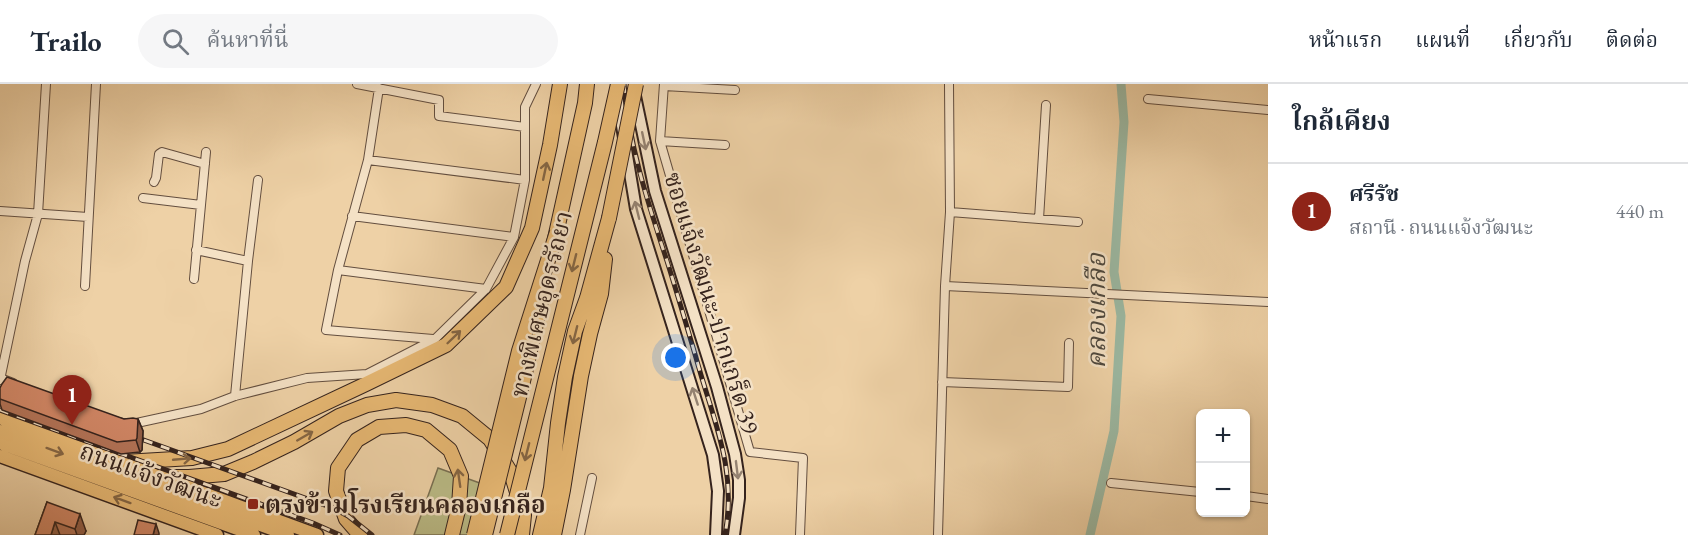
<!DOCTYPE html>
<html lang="th">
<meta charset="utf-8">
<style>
:root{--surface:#fff;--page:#f6f6f7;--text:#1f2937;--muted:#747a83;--line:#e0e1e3;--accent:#8f2418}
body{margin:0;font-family:"EB Garamond","Noto Serif Thai",serif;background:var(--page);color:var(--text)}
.controls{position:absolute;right:18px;bottom:18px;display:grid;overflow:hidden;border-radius:9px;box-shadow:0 2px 4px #0004}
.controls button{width:54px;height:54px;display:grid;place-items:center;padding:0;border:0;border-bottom:2px solid var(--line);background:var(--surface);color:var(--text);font:30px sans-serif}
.you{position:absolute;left:676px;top:274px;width:21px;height:21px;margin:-15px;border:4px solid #fff;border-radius:50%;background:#1a73e8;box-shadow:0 0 0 9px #1a73e833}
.badge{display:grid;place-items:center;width:39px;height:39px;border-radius:50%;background:var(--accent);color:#fff;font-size:20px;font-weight:700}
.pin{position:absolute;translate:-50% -50px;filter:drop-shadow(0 2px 3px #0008)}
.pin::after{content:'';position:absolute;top:32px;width:21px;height:18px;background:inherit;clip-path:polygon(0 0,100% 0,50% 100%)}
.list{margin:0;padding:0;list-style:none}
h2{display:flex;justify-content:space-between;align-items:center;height:78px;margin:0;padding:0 24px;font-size:26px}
h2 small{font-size:20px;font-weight:400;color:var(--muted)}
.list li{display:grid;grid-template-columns:39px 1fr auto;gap:18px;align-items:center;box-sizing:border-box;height:96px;padding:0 24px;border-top:2px solid var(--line)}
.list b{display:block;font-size:22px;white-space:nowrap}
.list p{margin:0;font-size:20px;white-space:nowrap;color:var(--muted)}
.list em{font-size:20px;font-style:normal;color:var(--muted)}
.icon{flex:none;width:33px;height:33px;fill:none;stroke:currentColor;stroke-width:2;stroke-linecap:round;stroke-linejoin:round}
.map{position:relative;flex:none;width:1268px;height:451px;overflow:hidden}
header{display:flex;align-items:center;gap:36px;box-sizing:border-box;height:84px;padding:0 30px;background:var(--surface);border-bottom:2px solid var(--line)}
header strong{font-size:28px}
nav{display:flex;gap:33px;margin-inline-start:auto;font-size:21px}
.search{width:420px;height:54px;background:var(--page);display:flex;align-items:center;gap:15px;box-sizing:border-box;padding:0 21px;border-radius:33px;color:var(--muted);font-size:22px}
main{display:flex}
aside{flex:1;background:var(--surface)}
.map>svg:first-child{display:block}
.green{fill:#babb86;stroke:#786f52;stroke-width:1.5}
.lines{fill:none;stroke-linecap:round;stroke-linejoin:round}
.canal{stroke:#9bb8a2;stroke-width:9}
.street-casing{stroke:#634e3f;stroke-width:10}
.secondary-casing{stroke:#35231d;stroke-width:14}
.primary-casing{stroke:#35231d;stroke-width:15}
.highway-casing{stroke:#35231d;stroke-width:16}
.street{stroke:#f4e1c5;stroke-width:8}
.secondary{stroke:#f4e1c5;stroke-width:10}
.primary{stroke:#e7b873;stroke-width:12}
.highway{stroke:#e7b873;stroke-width:14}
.rail-casing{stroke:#35231d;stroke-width:5}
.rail{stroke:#f4e1c5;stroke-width:3;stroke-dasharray:9;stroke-linecap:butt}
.highway-bridge-casing{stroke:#35231d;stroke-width:16;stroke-linecap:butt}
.highway-bridge{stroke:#e7b873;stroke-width:14}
.wall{fill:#b27256;stroke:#35231d;stroke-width:1.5}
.shaded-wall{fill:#915d46;stroke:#35231d;stroke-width:1.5}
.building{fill:#cf8564;stroke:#35231d;stroke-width:1.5}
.oneway{stroke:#948271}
.oneway2{stroke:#856644}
.poi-dot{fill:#8f2418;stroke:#f4e1c5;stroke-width:2}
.labels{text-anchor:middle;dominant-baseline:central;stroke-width:5;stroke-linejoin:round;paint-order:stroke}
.street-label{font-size:24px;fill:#35231d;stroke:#f4e1c5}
.poi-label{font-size:24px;font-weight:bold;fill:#35231d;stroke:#f4e1c5;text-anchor:start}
.water-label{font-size:26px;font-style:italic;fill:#4e483e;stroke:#f4e1c5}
</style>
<header>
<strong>Trailo</strong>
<div class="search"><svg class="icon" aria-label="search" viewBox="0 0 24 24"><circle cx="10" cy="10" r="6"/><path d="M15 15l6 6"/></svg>ค้นหาที่นี่</div>
<nav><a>หน้าแรก</a><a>แผนที่</a><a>เกี่ยวกับ</a><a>ติดต่อ</a></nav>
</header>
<main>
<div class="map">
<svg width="1268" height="451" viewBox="0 0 1268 451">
<rect width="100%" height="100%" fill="#eed1a6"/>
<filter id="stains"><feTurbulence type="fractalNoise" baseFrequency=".00333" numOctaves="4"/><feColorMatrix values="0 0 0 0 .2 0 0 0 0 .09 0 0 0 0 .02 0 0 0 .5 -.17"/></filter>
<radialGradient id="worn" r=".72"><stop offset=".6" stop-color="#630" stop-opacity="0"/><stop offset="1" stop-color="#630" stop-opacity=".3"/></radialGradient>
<path class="green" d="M438,384L502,407L486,451H414Z"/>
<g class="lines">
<path class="canal" d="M1090,451L1114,347L1121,232L1114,188L1124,38L1121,0"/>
<g class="street-casing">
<path id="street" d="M357,0L439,16V32L525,43
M664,0L660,57L750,368L803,374L800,451
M664,2L735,6
M379,4L368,76L338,186L326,246L433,255
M1148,15L1268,26
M660,57L725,61
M368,76L525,96
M154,98L156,94L159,70L162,68L205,80
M143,114L201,121
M0,127L88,133
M950,128L1078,138
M352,132L514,153
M1039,135L1046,21
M196,166L248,177
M338,186L486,205
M194,195L206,68
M85,202L96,0
M945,202L1268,218
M0,294L13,299
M0,296L25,177L38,130L46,0
M942,298L1068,303L1069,259
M235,312L248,177L258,96
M132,340L201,325L235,312L307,294L367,290L435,255L486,205L514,153L525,96V23L536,0
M1111,399L1200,408
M1246,412L1268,415
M580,451L592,394
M938,451L945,202L950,128L949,0"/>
</g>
<g class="secondary-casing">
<path id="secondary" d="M617,12L636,125L713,371L718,407L716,451
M635,12L655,107L717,303L735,370L739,396V414L734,451"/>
</g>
<g class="primary-casing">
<path id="primary" d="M0,334L317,451
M0,347L288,451
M0,359L254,451
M0,372L217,451"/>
</g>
<g class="highway-casing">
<path id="highway" d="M554,159L585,19L587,0
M525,289L542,213
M124,378L192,374L228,365L366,300L446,261L506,203L532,144L550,61L560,0
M161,393H189L224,390L253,378L294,358L339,332L367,321L396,316L432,321L462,332L490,355L511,389L524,431L522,451
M360,451L346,435L336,407L338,384L357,356L379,343L406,341L426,346L450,366L461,392L459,422L452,451
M540,451L551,404L558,339L565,293L575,247L587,214L609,134
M554,451L563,406L581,292L590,250L601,210L605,175"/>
</g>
<use href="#street" class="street"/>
<use href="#secondary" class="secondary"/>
<use href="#primary" class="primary"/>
<use href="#highway" class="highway"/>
<g class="rail-casing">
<path id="rail" d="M624,0C629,62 648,119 667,177C679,215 690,253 701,291C718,347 736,391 725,451
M0,326L313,439L340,451
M127,350L333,424L348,432L372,451"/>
</g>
<use href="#rail" class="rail"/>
<g class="highway-bridge-casing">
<path id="highway-bridge" d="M609,134L636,0
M474,451L519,267L557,148
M485,451L525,289
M507,451L605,58L618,0"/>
</g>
<use href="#highway-bridge" class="highway-bridge"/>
</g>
<path class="wall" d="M0,304L124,335H138L143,347L142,366L140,368L121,370L2,326L0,320Z
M47,418L86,447L84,451H35Z"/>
<path class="shaded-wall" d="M138,335L143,347L142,366L140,368L136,356Z
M80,430L86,447L84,451H77L75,445Z
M55,438L60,451H51Z
M156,440L159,449V451H153Z"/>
<path class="building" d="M7,293L124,335L133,334L138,335L137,354L136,356L117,358L0,315V304L2,300Z
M47,418L80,430L75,445L55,438L51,451H35Z
M138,436L156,440L153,451H134Z"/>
<defs><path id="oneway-shaft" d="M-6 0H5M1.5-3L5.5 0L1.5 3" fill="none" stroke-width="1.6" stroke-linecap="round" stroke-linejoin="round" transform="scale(1.5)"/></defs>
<g class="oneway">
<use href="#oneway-shaft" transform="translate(644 57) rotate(78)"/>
<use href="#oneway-shaft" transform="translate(637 126) rotate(-104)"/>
<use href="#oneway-shaft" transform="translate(695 312) rotate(-108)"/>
<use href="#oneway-shaft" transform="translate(737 386) rotate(83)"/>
</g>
<g class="oneway2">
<use href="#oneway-shaft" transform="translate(545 87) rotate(-78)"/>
<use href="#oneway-shaft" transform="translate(574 179) rotate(104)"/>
<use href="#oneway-shaft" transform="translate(575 251) rotate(104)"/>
<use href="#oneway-shaft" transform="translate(454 253) rotate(-44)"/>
<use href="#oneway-shaft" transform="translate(305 352) rotate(-30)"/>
<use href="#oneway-shaft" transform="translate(55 367) rotate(20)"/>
<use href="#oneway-shaft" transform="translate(527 368) rotate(104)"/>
<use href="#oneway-shaft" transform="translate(182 375) rotate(-5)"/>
<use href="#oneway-shaft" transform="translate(459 394) rotate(-98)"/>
<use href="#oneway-shaft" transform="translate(122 416) rotate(-160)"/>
</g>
<rect class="poi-dot" x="247" y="414" width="12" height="12" rx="3"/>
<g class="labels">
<g class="street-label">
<text transform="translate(712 219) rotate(73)">ซอยแจ้งวัฒนะ-ปากเกร็ด 39</text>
<text transform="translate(541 220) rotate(-76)">ทางพิเศษอุดรรัถยา</text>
<text transform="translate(151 391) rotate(20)">ถนนแจ้งวัฒนะ</text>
</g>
<g class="poi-label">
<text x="265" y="420">ตรงข้ามโรงเรียนคลองเกลือ</text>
</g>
<g class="water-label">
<text transform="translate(1096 227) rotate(-90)">คลองเกลือ</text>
</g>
</g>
<rect width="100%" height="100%" filter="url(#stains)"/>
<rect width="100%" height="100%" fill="url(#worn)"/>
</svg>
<div class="controls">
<button>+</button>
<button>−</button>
</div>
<div class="you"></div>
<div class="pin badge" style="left:72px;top:341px">1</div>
</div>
<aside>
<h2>ใกล้เคียง<small></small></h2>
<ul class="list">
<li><span class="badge">1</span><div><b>ศรีรัช</b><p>สถานี · ถนนแจ้งวัฒนะ</p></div><em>440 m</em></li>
</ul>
</aside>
</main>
